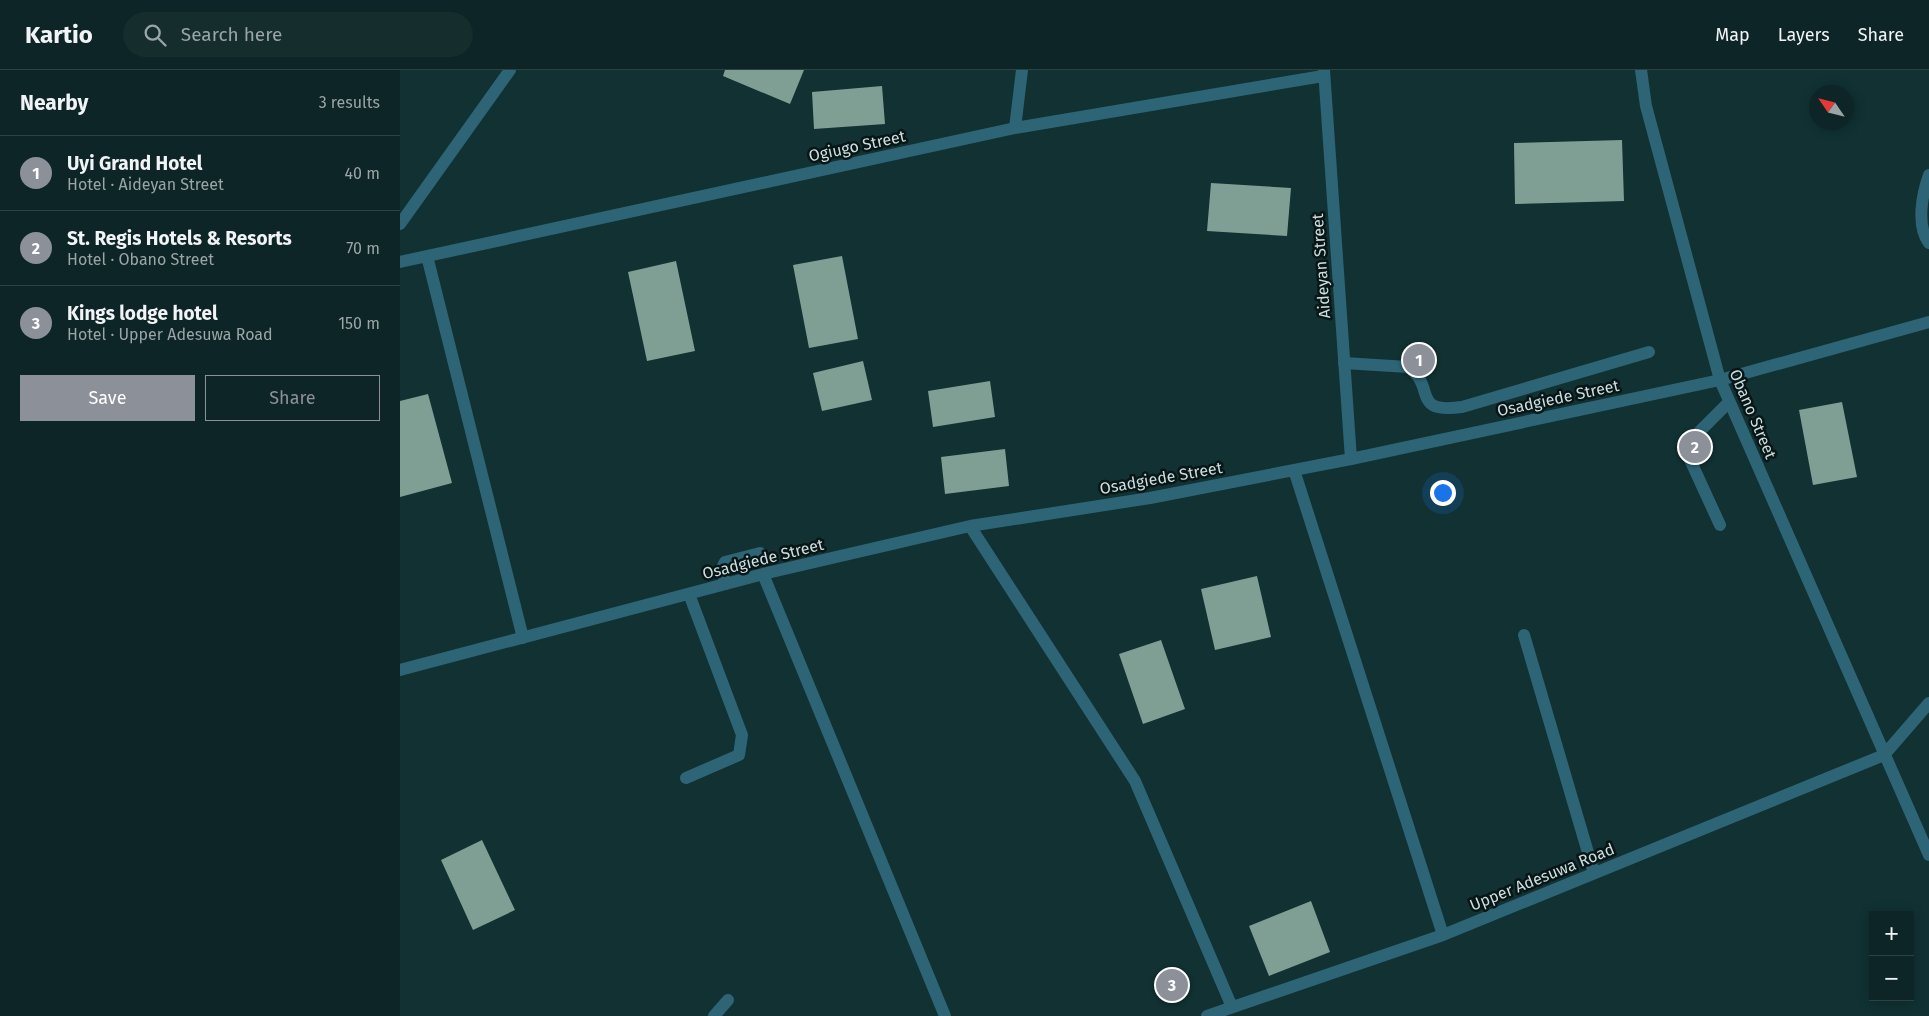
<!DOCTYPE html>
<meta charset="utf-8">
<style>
:root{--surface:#0d2526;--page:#162d2e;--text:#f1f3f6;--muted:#9aa5a7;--line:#2d4243;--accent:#8c9099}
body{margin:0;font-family:"Fira Sans",sans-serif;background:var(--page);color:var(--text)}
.controls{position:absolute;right:15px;bottom:15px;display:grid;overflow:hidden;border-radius:0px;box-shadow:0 2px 12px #0003}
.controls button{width:45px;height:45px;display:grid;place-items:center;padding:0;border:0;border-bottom:1px solid var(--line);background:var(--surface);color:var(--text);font:25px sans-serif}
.compass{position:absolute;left:1409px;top:15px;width:45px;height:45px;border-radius:50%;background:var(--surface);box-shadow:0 2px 12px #0003;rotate:305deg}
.you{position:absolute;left:1042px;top:422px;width:18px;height:18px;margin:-12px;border:4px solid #fff;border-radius:50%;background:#1a73e8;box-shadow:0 0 0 8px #1a73e833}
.badge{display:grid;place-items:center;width:32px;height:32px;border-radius:50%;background:var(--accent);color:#fff;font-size:16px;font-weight:700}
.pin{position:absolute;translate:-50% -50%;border:2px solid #fff;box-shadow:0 1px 5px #0006}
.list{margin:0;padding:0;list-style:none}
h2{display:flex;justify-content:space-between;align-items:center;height:65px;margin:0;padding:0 20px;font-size:21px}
h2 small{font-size:16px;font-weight:400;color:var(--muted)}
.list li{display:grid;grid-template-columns:32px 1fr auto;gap:15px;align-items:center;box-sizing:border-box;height:75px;padding:0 20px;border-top:1px solid var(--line)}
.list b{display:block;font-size:19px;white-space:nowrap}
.list p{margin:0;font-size:16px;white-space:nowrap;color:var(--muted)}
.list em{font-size:16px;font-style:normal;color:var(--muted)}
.actions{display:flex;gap:10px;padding:15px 20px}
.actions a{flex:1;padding:11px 0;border:1px solid var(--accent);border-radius:0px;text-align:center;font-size:18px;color:var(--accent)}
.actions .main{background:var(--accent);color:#fff}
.icon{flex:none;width:28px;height:28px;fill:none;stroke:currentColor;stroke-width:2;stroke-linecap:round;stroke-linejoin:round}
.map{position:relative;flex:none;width:1529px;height:946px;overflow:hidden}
header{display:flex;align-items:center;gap:30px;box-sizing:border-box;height:70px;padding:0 25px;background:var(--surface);border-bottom:1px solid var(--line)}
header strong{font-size:24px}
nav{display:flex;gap:28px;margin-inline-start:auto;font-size:18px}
.search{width:350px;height:45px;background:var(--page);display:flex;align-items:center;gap:12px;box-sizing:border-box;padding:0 18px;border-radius:28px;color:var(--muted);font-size:19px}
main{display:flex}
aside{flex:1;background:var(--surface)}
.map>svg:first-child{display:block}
.building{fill:#809f94}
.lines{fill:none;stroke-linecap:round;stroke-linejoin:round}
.lane{stroke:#2d6577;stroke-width:12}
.street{stroke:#2d6577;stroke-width:12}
.labels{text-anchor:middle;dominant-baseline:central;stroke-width:5;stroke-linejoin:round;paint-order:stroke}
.street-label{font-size:16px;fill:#cddede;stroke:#091617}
</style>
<header>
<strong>Kartio</strong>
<div class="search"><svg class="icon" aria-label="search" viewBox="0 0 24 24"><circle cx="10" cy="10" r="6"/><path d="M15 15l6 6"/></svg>Search here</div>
<nav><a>Map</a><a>Layers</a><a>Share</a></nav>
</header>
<main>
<aside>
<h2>Nearby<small>3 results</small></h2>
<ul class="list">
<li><span class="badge">1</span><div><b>Uyi Grand Hotel</b><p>Hotel · Aideyan Street</p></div><em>40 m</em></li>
<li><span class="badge">2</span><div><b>St. Regis Hotels &amp; Resorts</b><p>Hotel · Obano Street</p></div><em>70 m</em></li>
<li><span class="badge">3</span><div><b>Kings lodge hotel</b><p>Hotel · Upper Adesuwa Road</p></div><em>150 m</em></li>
</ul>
<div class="actions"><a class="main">Save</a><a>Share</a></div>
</aside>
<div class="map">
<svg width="1529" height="946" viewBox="0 0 1529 946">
<rect width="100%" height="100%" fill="#113132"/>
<path class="building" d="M325,0H404L390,34L323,6Z
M482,16L485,54L414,59L412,22Z
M1222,70L1224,131L1115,134L1114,73Z
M811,113L891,118L887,166L807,161Z
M442,186L458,269L409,278L393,195Z
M276,191L295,281L247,291L228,202Z
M463,291L472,330L422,341L413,303Z
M590,311L595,347L533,357L528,321Z
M28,324L52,413L0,427V331Z
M1442,332L1457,407L1413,415L1399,340Z
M605,379L609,416L545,424L541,387Z
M857,506L871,567L815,580L801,519Z
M761,570L785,639L743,654L719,584Z
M82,770L115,840L73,860L41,790Z
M911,831L930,882L869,906L849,856Z"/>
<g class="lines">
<path class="lane" d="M1529,105C1522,124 1516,156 1529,173
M944,293L1008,297C1037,317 1010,344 1062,337L1249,282
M1320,455L1287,383V374L1329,332
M325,514L322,498L325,492L360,483
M1124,565L1194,803
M314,946L328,930"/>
<path class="street" d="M924,0L951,389
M1241,0L1246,36L1320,310L1529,785
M615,58L622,0
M0,154L110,0
M27,186L123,568
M0,192L615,58L923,6
M894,400L1043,865
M570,456L735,711L832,937
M363,504L545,946
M0,600L363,504L570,456L750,428L951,389L1320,310L1529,252
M286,708L339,685L342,665L289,524
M807,946L1043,865L1484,685L1529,633"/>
</g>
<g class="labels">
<g class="street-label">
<text transform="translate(457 76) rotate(-12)">Ogiugo Street</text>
<text transform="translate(921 196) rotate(-94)">Aideyan Street</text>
<text transform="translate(1158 328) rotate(-12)">Osadgiede Street</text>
<text transform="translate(1353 344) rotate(67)">Obano Street</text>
<text transform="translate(761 408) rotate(-10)">Osadgiede Street</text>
<text transform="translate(363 489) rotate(-14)">Osadgiede Street</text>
<text transform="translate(1142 807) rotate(-22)">Upper Adesuwa Road</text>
</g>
</g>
</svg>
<div class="controls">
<button>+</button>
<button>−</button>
</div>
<svg class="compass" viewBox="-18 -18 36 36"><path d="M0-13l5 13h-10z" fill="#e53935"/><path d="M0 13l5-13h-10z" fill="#9aa5a7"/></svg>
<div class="you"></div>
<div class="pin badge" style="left:1019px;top:290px">1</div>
<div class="pin badge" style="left:1295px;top:377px">2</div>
<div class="pin badge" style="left:772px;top:915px">3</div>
</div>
</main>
